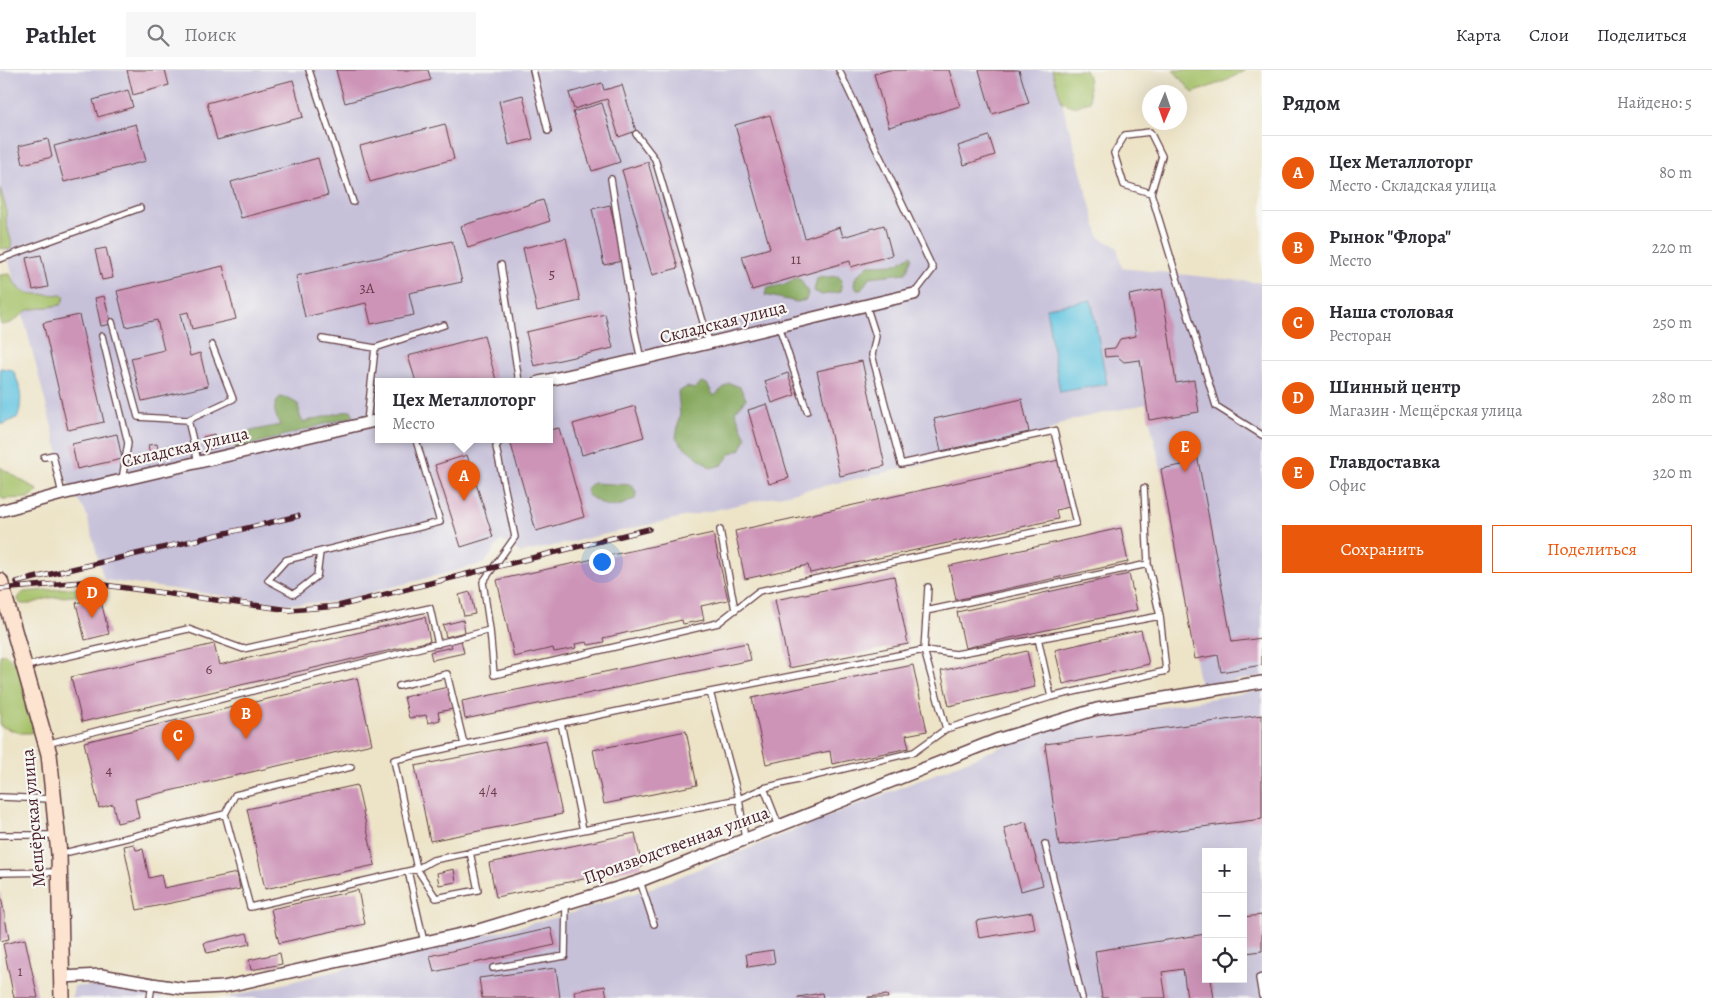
<!DOCTYPE html>
<html lang="ru">
<meta charset="utf-8">
<style>
:root{--surface:#fff;--page:#f7f7f7;--text:#2b2b33;--muted:#7c7c81;--line:#e1e1e2;--accent:#ea580c}
body{margin:0;font-family:Alegreya,serif;background:var(--page);color:var(--text)}
.controls{position:absolute;right:15px;bottom:15px;display:grid;overflow:hidden;border-radius:0px;box-shadow:0 5px 20px #0002}
.controls button{width:45px;height:45px;display:grid;place-items:center;padding:0;border:0;border-bottom:1px solid var(--line);background:var(--surface);color:var(--text);font:25px sans-serif}
.compass{position:absolute;left:1142px;top:15px;width:45px;height:45px;border-radius:50%;background:var(--surface);box-shadow:0 5px 20px #0002;rotate:182deg}
.you{position:absolute;left:601px;top:491px;width:18px;height:18px;margin:-12px;border:4px solid #fff;border-radius:50%;background:#1a73e8;box-shadow:0 0 0 8px #1a73e833}
.badge{display:grid;place-items:center;width:32px;height:32px;border-radius:50%;background:var(--accent);color:#fff;font-size:16px;font-weight:700}
.pin{position:absolute;translate:-50% -41px;filter:drop-shadow(0 1px 2px #0008)}
.pin::after{content:'';position:absolute;top:26px;width:18px;height:15px;background:inherit;clip-path:polygon(0 0,100% 0,50% 100%)}
.popup{position:absolute;left:375px;top:308px;width:178px;height:65px;box-sizing:border-box;display:grid;place-content:center;border-radius:0px;background:var(--surface);filter:drop-shadow(0 1px 4px #0005);font-size:16px;white-space:nowrap;color:var(--muted)}
.popup b{font-size:19px;color:var(--text)}
.popup::after{content:'';position:absolute;left:50%;top:100%;margin-left:-10px;border:10px solid transparent;border-top-color:var(--surface)}
.list{margin:0;padding:0;list-style:none}
h2{display:flex;justify-content:space-between;align-items:center;height:65px;margin:0;padding:0 20px;font-size:21px}
h2 small{font-size:16px;font-weight:400;color:var(--muted)}
.list li{display:grid;grid-template-columns:32px 1fr auto;gap:15px;align-items:center;box-sizing:border-box;height:75px;padding:0 20px;border-top:1px solid var(--line)}
.list b{display:block;font-size:19px;white-space:nowrap}
.list p{margin:0;font-size:16px;white-space:nowrap;color:var(--muted)}
.list em{font-size:16px;font-style:normal;color:var(--muted)}
.actions{display:flex;gap:10px;padding:15px 20px}
.actions a{flex:1;padding:11px 0;border:1px solid var(--accent);border-radius:0px;text-align:center;font-size:18px;color:var(--accent)}
.actions .main{background:var(--accent);color:#fff}
.icon{flex:none;width:28px;height:28px;fill:none;stroke:currentColor;stroke-width:2;stroke-linecap:round;stroke-linejoin:round}
.map{position:relative;flex:none;width:1262px;height:928px;overflow:hidden}
header{display:flex;align-items:center;gap:30px;box-sizing:border-box;height:70px;padding:0 25px;background:var(--surface);border-bottom:1px solid var(--line)}
header strong{font-size:24px}
nav{display:flex;gap:28px;margin-inline-start:auto;font-size:18px}
.search{width:350px;height:45px;background:var(--page);display:flex;align-items:center;gap:12px;box-sizing:border-box;padding:0 18px;border-radius:0px;color:var(--muted);font-size:19px}
main{display:flex}
aside{flex:1;background:var(--surface)}
.map>svg:first-child{display:block}
.industrial{fill:#c6c0d9;fill-rule:evenodd}
.green{fill:#a5c167;stroke:#787049}
.forest{fill:#84a75c;stroke:#676344}
.water{fill:#62c4e0;stroke:#567286}
.building{fill:#cd94b8}
.lines{fill:none;stroke-linecap:round;stroke-linejoin:round}
.service-casing{stroke:#623d43;stroke-width:8}
.minor-casing{stroke:#623d43;stroke-width:14}
.secondary-casing{stroke:#623d43;stroke-width:18}
.service{stroke:#fff;stroke-width:5.5}
.minor{stroke:#fff;stroke-width:11}
.secondary{stroke:#fde4d0;stroke-width:15}
.rail-casing{stroke:#4a1f2b;stroke-width:5.5}
.rail{stroke:#f6f6f2;stroke-width:4;stroke-dasharray:11;stroke-linecap:butt}
.labels{text-anchor:middle;dominant-baseline:central;stroke-width:4.5;stroke-linejoin:round;paint-order:stroke}
.number-label{font-size:15px;fill:#6b3c4e}
.street-label{font-size:18px;fill:#4a1f2b;stroke:#f6f6f2}
</style>
<header>
<strong>Pathlet</strong>
<div class="search"><svg class="icon" aria-label="search" viewBox="0 0 24 24"><circle cx="10" cy="10" r="6"/><path d="M15 15l6 6"/></svg>Поиск</div>
<nav><a>Карта</a><a>Слои</a><a>Поделиться</a></nav>
</header>
<main>
<div class="map">
<svg width="1262" height="928" viewBox="0 0 1262 928">
<rect width="100%" height="100%" fill="#f6f6f2"/>
<filter id="ink" filterUnits="userSpaceOnUse"><feTurbulence type="fractalNoise" baseFrequency=".02" numOctaves="2"/><feDisplacementMap in="SourceGraphic" scale="10" xChannelSelector="R" yChannelSelector="G"/><feConvolveMatrix kernelMatrix="1 2 1 2 8 2 1 2 1" color-interpolation-filters="sRGB"/></filter>
<filter id="wash" filterUnits="userSpaceOnUse"><feTurbulence type="fractalNoise" baseFrequency=".0096" numOctaves="4" result="noise"/><feDisplacementMap in="SourceGraphic" scale="20" xChannelSelector="R" yChannelSelector="G"/><feGaussianBlur stdDeviation="1.12" result="paint"/><feColorMatrix in="noise" values="0 0 0 0 0 0 0 0 0 0 0 0 0 0 0 0 0 1.4 0 .05"/><feComposite in="paint" operator="in"/></filter>
<g filter="url(#wash)">
<rect width="100%" height="100%" fill="#ede4c8"/>
<path class="industrial" d="M0,0H1052L1062,32L1099,167L1117,177L1122,198L1262,213V606L1200,617L1161,399L1146,334L1067,351L1035,369L521,483L501,470L485,493L334,532L288,534L104,510L86,443L65,408L0,156ZM379,312H549V370H379Z
M1262,620V928H225L562,846L651,818L1056,655ZM1206,782H1243V909H1206Z
M74,916H104L133,919L165,928H72Z"/>
<path class="green" d="M1052,0H1085L1088,7L1090,31L1075,37L1062,32Z
M1173,0H1246L1225,11L1193,23Z
M0,118L6,139V152L12,174L10,180L0,178Z
M10,204C12,208 15,214 18,218C28,228 51,222 65,226L61,235L28,240L11,253L2,255L0,252V205Z
M0,397L39,421L28,428L2,429L0,425Z
M82,517L104,519L98,524L49,528L30,534H21L18,530L20,525L24,522Z
M5,584L16,593L35,656L31,663H20L0,656V585Z"/>
<path class="forest" d="M911,185L912,187L906,203L870,207L861,220H857L854,216L855,208L868,195L896,194Z
M838,206L842,210L840,222L822,225L814,221L817,208Z
M795,208L801,210L808,223L806,230L797,232L765,225L767,218L787,214Z
M702,312L707,314L714,326L729,313L740,317L746,329L735,341L746,368L741,379L730,384L722,395L711,398L683,376L676,368L680,343L678,322L687,317L694,319Z
M280,327L287,328L298,334L300,346L303,352L351,340L354,346L236,379L231,370L251,361L280,355C275,343 271,338 280,327Z
M593,413L632,415L636,423L635,429C613,440 607,439 588,425L586,419Z"/>
<path class="water" d="M1091,230L1107,314L1060,322L1046,238Z
M0,298L13,300C21,317 23,329 18,347L4,354H0Z"/>
<g id="blocks">
<path class="building" d="M127,0H165L169,15L133,25Z
M336,0H428L431,10L345,33Z
M889,0H949L960,36L889,57L874,4Z
M979,0H1019L1029,33L992,44Z
M293,10L303,47L217,70L207,33Z
M602,13L604,20L622,15L636,61L619,67L607,29L574,39L569,23Z
M128,20L133,37L98,47L93,30Z
M523,25L533,69L509,75L499,31Z
M602,33L620,92L592,101L573,42Z
M770,45L805,168L840,157L843,167L884,155L892,185L851,197L850,191L752,220L742,186L770,178L735,55Z
M136,54L146,91L64,112L54,76Z
M445,54L454,89L370,112L360,76Z
M989,66L995,85L964,95L958,76Z
M48,69L52,87L23,94L19,76Z
M318,88L328,125L241,148L231,112Z
M648,92L678,198L652,205L622,100Z
M543,130L550,151L468,178L461,156Z
M610,135L622,191L604,195L592,139Z
M566,168L580,231L537,241L523,178Z
M452,171L462,212L409,223L414,245L371,254L366,233L305,247L296,206Z
M106,178L113,208L102,210L95,180Z
M41,185L48,217L33,220L26,188Z
M223,196L236,249L192,259L188,242L180,244L190,286L200,283L208,316L142,331L131,288L164,280L157,250L126,257L117,221Z
M1162,219L1176,313L1194,310L1199,342L1149,350L1140,290L1124,292L1117,286L1105,287L1104,279L1115,278L1120,269L1136,266L1129,225Z
M104,226L111,254L101,256L95,228Z
M605,244L613,278L534,296L526,262Z
M79,245L104,352L68,360L43,253Z
M484,266L496,310L487,312H416L408,286Z
M862,291L885,396L840,406L817,301Z
M788,303L795,325L772,333L765,311Z
M1022,329L1029,362L941,381L934,349Z
M767,334L789,408L769,414L748,340Z
M635,336L644,367L582,385L573,354Z
M559,358L584,447L536,461L510,371L516,370H549V360Z
M117,364L122,389L77,399L72,374Z
M214,364L218,377L206,380L203,367Z
M157,374L160,388L151,390L148,375Z
M1196,379L1232,572L1262,568V595L1221,602L1218,585L1195,589L1161,399L1182,395L1180,382Z
M467,385L493,467L461,477L435,395Z
M1059,390L1069,437L1056,440L1058,449L810,503L808,495L745,509L735,461Z
M1121,458L1128,492L956,530L949,496Z
M713,463L728,530L701,536L704,550L683,554L682,550L603,568L604,572L588,575L587,572L575,574L576,578L554,582L553,578L514,587L497,510Z
M1129,504L1137,540L965,578L957,542Z
M894,506L908,574L789,598L775,530Z
M470,522L475,544L464,546L459,525Z
M100,527L109,564L85,570L76,533Z
M425,547L430,571L82,652L71,607L214,574L219,595Z
M463,550L465,562L446,567L443,555Z
M1141,560L1149,594L1063,614L1055,580Z
M461,570L464,583L432,590L430,582L452,577L450,572Z
M747,573L751,590L465,649L462,631Z
M1027,581L1035,617L949,636L941,601Z
M913,595L927,661L906,665L909,678L832,694L830,681L766,694L752,628Z
M357,608L372,674L135,729L139,748L117,753L113,734L99,738L84,672Z
M448,617L453,639L438,642L440,650L428,653L426,645L409,648L404,627Z
M1262,645V749L1059,776L1045,674Z
M686,661L697,715L604,734L593,680Z
M546,670L562,744L430,771L415,696Z
M357,715L375,795L265,819L247,739Z
M1026,752L1043,815L1021,821L1004,758Z
M635,763L642,797L496,827L489,793Z
M134,774L136,780L143,779L149,808L161,805L164,818L237,803L240,819L137,840L124,776Z
M454,799L456,812L439,815L437,803Z
M358,820L365,854L279,873L271,839Z
M0,821L9,869L0,871Z
M1032,842L1035,859L979,868L976,851Z
M1262,845V881L1246,883L1243,867V847Z
M551,858L555,875L434,902L430,886Z
M247,863L250,874L207,883L204,873Z
M1206,864V909H1211L1214,928H1187L1183,899L1162,902L1166,928H1102L1095,881Z
M25,869L38,928H14L3,874Z
M773,880L775,893L748,897L746,884Z
M280,883L282,894L251,900L249,890Z
M556,898L560,928H482L479,908Z
M605,916L607,928H575L574,921Z
M822,923L823,928H798V927Z
M887,925L888,928H868V927Z"/>
</g>
</g>
<g filter="url(#ink)">
<use href="#blocks" fill-opacity="0" stroke="#623d43" stroke-width="1"/>
<g class="lines">
<g class="service-casing">
<path id="service" d="M309,0L353,132
M533,0L548,61
M839,0L933,199L914,224
M636,64L655,89L709,272
M611,109L635,262L641,290
M1151,123L1124,115L1114,83L1125,65L1150,62L1162,86L1151,123L1216,336L1262,365
M0,189L140,138
M501,195L519,312
M112,252L138,347L188,350
M779,256L807,341
M102,266L128,373L122,410
M322,269L375,278L444,255
M367,352L375,278
M44,387L53,385L62,424
M198,392L188,350L233,329L212,275
M720,460L735,540
M320,482L317,506L294,524L268,510L286,490L440,452L416,370
M926,541L1148,494
M490,560L483,512L515,467L496,377L500,370
M1038,568L1051,627L1166,601L1160,546L1148,494L1144,418
M26,596L188,559L243,579L430,538L438,574
M399,616L447,604L464,674
M710,622L924,580L956,584L1160,546
M561,653L710,622L739,729L764,718L779,756
M946,659L1051,627
M46,674L490,560L494,605L718,553L759,521L1076,453L1054,361L901,394L872,285L876,266L866,235
M764,718L914,682L946,659L924,580L928,517
M0,727L52,729
M225,744L250,837L417,799L433,790L739,729L745,769
M0,765H56
M1045,774L1082,928
M470,782L478,820L436,828L417,799L394,690L561,653L583,760
M60,784L225,744L235,725L351,697
M408,801L424,872
M0,803L59,802
M640,811L654,854
M493,898L565,886L566,833
M1262,907L1259,908L1262,926
M150,928L152,914"/>
</g>
<g class="minor-casing">
<path id="minor" d="M539,312C665,285 789,253 914,224
M0,441L62,424L379,350
M61,907L101,905L152,914L185,919L223,917L479,860L640,811L996,670L1097,639L1262,612"/>
</g>
<g class="secondary-casing">
<path id="secondary" d="M0,511L49,684L59,784L62,928"/>
</g>
<use href="#service" class="service"/>
<use href="#minor" class="minor"/>
<use href="#secondary" class="secondary"/>
<g class="rail-casing">
<path id="rail" d="M17,512L298,446
M0,519L82,512L290,540L338,536L649,459"/>
</g>
<use href="#rail" class="rail"/>
</g>
</g>
<g class="labels">
<g class="number-label">
<text x="796" y="189">11</text>
<text x="552" y="204">5</text>
<text x="367" y="218">3А</text>
<text x="209" y="599">6</text>
<text x="109" y="700">4</text>
<text x="488" y="720">4/4</text>
<text x="20" y="901">1</text>
</g>
<g class="street-label">
<text transform="translate(723 252) rotate(-14)">Складская улица</text>
<text transform="translate(185 377) rotate(-13)">Складская улица</text>
<text transform="translate(33 748) rotate(-95)">Мещёрская улица</text>
<text transform="translate(676 775) rotate(-20)">Производственная улица</text>
</g>
</g>
</svg>
<div class="controls">
<button>+</button>
<button>−</button>
<button><svg class="icon" aria-label="locate" viewBox="0 0 24 24"><circle cx="12" cy="12" r="6"/><path d="M12 2v4M12 18v4M2 12h4M18 12h4"/></svg></button>
</div>
<svg class="compass" viewBox="-18 -18 36 36"><path d="M0-13l5 13h-10z" fill="#e53935"/><path d="M0 13l5-13h-10z" fill="#7c7c81"/></svg>
<div class="you"></div>
<div class="pin badge" style="left:464px;top:431px">A</div>
<div class="popup"><b>Цех Металлоторг</b>Место</div>
<div class="pin badge" style="left:246px;top:669px">B</div>
<div class="pin badge" style="left:178px;top:691px">C</div>
<div class="pin badge" style="left:92px;top:548px">D</div>
<div class="pin badge" style="left:1185px;top:402px">E</div>
</div>
<aside>
<h2>Рядом<small>Найдено: 5</small></h2>
<ul class="list">
<li><span class="badge">A</span><div><b>Цех Металлоторг</b><p>Место · Складская улица</p></div><em>80 m</em></li>
<li><span class="badge">B</span><div><b>Рынок &quot;Флора&quot;</b><p>Место</p></div><em>220 m</em></li>
<li><span class="badge">C</span><div><b>Наша столовая</b><p>Ресторан</p></div><em>250 m</em></li>
<li><span class="badge">D</span><div><b>Шинный центр</b><p>Магазин · Мещёрская улица</p></div><em>280 m</em></li>
<li><span class="badge">E</span><div><b>Главдоставка</b><p>Офис</p></div><em>320 m</em></li>
</ul>
<div class="actions"><a class="main">Сохранить</a><a>Поделиться</a></div>
</aside>
</main>
